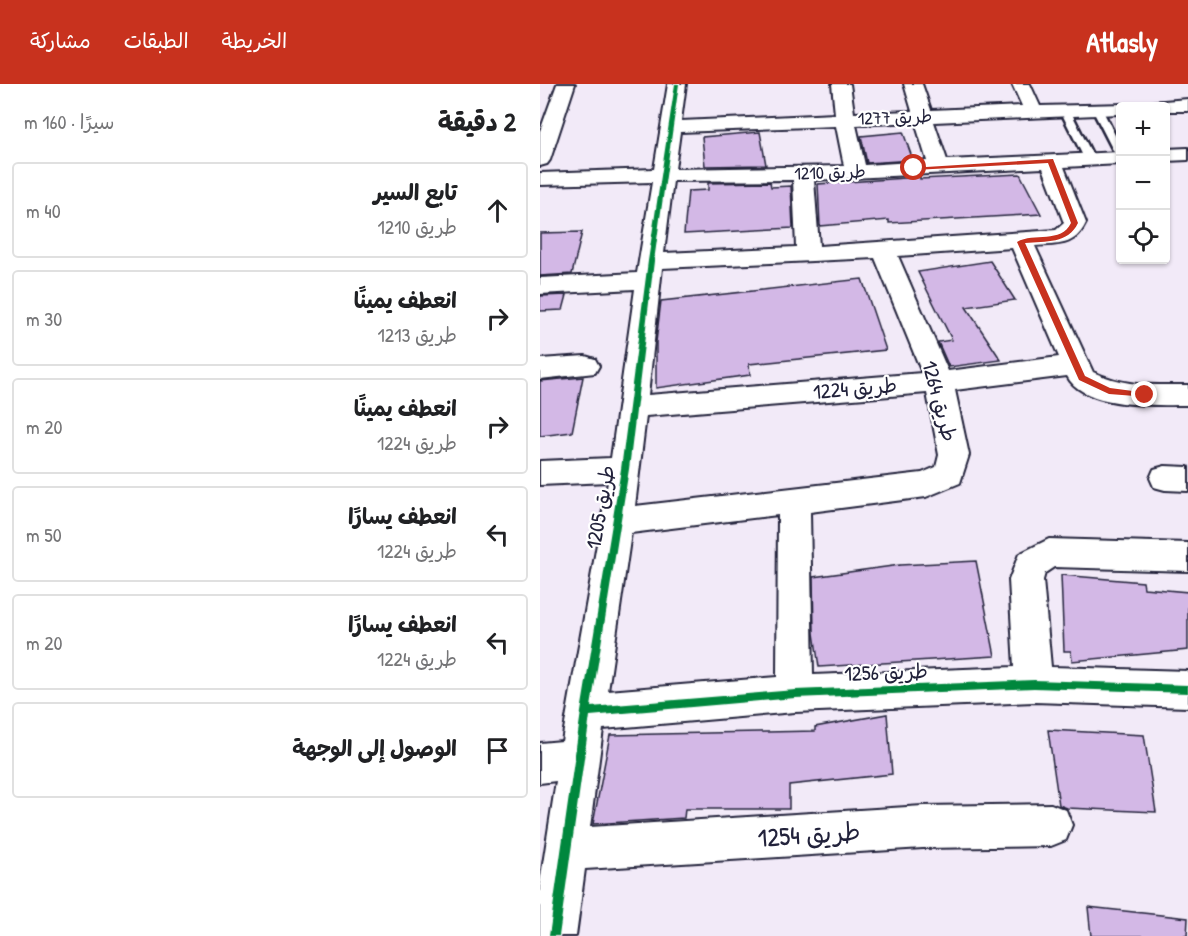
<!DOCTYPE html>
<html lang="ar">
<meta charset="utf-8">
<style>
:root{--surface:#fff;--page:#f6f6f6;--text:#202124;--muted:#757577;--line:#e0e0e0;--accent:#c8321e}
body{margin:0;font-family:"Patrick Hand","Playpen Sans Arabic",sans-serif;background:var(--page);color:var(--text);direction:rtl}
.controls{position:absolute;right:18px;top:18px;display:grid;overflow:hidden;border-radius:6px;box-shadow:0 2px 4px #0004}
.controls button{width:54px;height:54px;display:grid;place-items:center;padding:0;border:0;border-bottom:2px solid var(--line);background:var(--surface);color:var(--text);font:30px sans-serif}
.stop{position:absolute;width:18px;height:18px;margin:-14px;border:4px solid #c8321e;border-radius:50%;background:#fff}
.stop.end{background:#c8321e;border-color:#fff;box-shadow:0 2px 6px #0008}
.list{margin:0;padding:0;list-style:none}
h2{display:flex;justify-content:space-between;align-items:center;height:78px;margin:0;padding:0 24px;font-size:26px}
h2 small{font-size:20px;font-weight:400;color:var(--muted)}
.list li{display:grid;grid-template-columns:39px 1fr auto;gap:18px;align-items:center;box-sizing:border-box;height:96px;margin:0 12px 12px;padding:0 12px;border:2px solid var(--line);border-radius:6px}
.list b{display:block;font-size:22px;white-space:nowrap}
.list p{margin:0;font-size:20px;white-space:nowrap;color:var(--muted)}
.list em{font-size:20px;font-style:normal;color:var(--muted)}
.icon{flex:none;width:33px;height:33px;fill:none;stroke:currentColor;stroke-width:2;stroke-linecap:round;stroke-linejoin:round}
.map{position:relative;flex:none;width:648px;height:852px;overflow:hidden;direction:ltr}
header{display:flex;align-items:center;gap:36px;box-sizing:border-box;height:84px;padding:0 30px;background:var(--accent);color:#fff}
header strong{font-size:28px}
nav{display:flex;gap:33px;margin-inline-start:auto;font-size:21px}
main{display:flex}
aside{flex:1;background:var(--surface)}
.map>svg:first-child{display:block}
.building{fill:#d3b8e6;stroke:#22223b;stroke-width:1.5}
.lines{fill:none;stroke-linecap:round;stroke-linejoin:round}
.service-casing{stroke:#22223b;stroke-width:5}
.minor-casing{stroke:#22223b;stroke-width:4}
.service{fill:#fff;fill-rule:evenodd}
.minor{fill:#fff;fill-rule:evenodd}
.cycleway-casing{stroke:#fff;stroke-width:3}
.cycleway{fill:#00873e;fill-rule:evenodd}
.route{fill:#c8321e}
.labels{text-anchor:middle;dominant-baseline:central;stroke-width:4.5;stroke-linejoin:round;paint-order:stroke}
.far-street-label{font-size:18px;fill:#22223b;stroke:#fff}
.street-label{font-size:21px;fill:#22223b;stroke:#fff}
.near-street-label{font-size:26px;fill:#22223b;stroke:#fff}
</style>
<header>
<strong>Atlasly</strong>
<nav><a>الخريطة</a><a>الطبقات</a><a>مشاركة</a></nav>
</header>
<main>
<div class="map">
<svg width="648" height="852" viewBox="0 0 648 852">
<rect width="100%" height="100%" fill="#f2eaf8"/>
<filter id="ink" filterUnits="userSpaceOnUse"><feTurbulence type="fractalNoise" baseFrequency=".0167" numOctaves="2"/><feDisplacementMap in="SourceGraphic" scale="12" xChannelSelector="R" yChannelSelector="G"/><feConvolveMatrix kernelMatrix="1 2 1 2 8 2 1 2 1" color-interpolation-filters="sRGB"/></filter>
<g filter="url(#ink)">
<path class="building" d="M220,48L226,81L165,82L162,53Z
M363,48L373,76L327,79L321,52Z
M480,90L501,130L349,139V136L280,142L278,100L380,93V95Z
M230,98L231,103L251,102L253,144L144,150L148,107L168,106V99Z
M42,148L32,190L0,192V149Z
M450,177L475,216L426,223L461,276L409,283L398,258L412,256L378,188Z
M322,195L346,266L209,280L210,291L116,304V258L121,217Z
M27,211L23,226L0,227V212Z
M43,293L32,348L0,352V297Z
M436,477L455,572L279,583L274,549L273,493L360,481Z
M521,491L603,498L604,504L648,508V566L532,577L531,567H524Z
M347,630L352,690L249,701V725H145L144,734L53,740L70,651L275,647V643Z
M508,646L604,651L616,728L527,724L519,721Z
M548,823L648,834L647,852H551Z"/>
<g class="lines">
<g class="service-casing">
<path id="service" d="M557,22L562,25L580,61V73L575,70L552,25Z
M525,23L530,26L554,74L553,76L549,77L544,74L520,26Z"/>
</g>
<g class="minor-casing">
<path id="minor" d="M17,0H35L10,76L7,80L0,82V47Z
M128,0H146L141,37L295,30L292,0H310L314,29L372,27L364,0H382L391,26L482,22L472,0H490L500,22L587,20L588,22H580V30L394,38L407,76L580,68V80L524,83L546,139C535,163 518,160 495,162L553,288C586,303 612,301 648,301V321C616,321 544,325 527,292L415,306L429,371L420,399L386,413L270,428L273,591L474,583L469,496L479,470L509,455L648,459V487L514,483L505,489L503,496L511,583L648,587V623L494,618L255,628L63,645L50,743L383,722L511,720L526,726L532,741L526,756L511,762L383,764L45,785L36,852H0V799L16,697L0,699V659L22,657L68,398L0,401V377L71,374L95,205L0,210V194L97,189L112,98L0,101V89L114,85ZM375,38L387,77L325,81L316,41ZM296,42L304,82L135,85L140,48ZM503,84L524,139L516,146L279,162L274,96ZM253,96L256,163L124,169L133,97ZM472,164L519,273L408,287L358,172ZM335,174L382,289L108,311L122,184ZM387,309L399,371L396,383L382,389L95,422L106,332ZM238,431L237,593L68,607L91,449Z
M648,15V27H626V22H610L612,18Z
M648,64V76L626,77V65Z
M45,272L55,275L59,282L55,289L0,295V275Z
M625,382L648,383V407L625,406L614,403L610,394L614,385Z"/>
</g>
<use href="#service" class="service"/>
<use href="#minor" class="minor"/>
<g class="cycleway-casing">
<path id="cycleway" d="M135,0H139L114,177L89,385L51,623L255,606L494,596L648,601V609L494,604L255,614L50,632L19,852H9L41,628L81,385L108,177Z"/>
</g>
<use href="#cycleway" class="cycleway"/>
</g>
</g>
<path class="route" d="M513,75L538,139C528,160 506,157 485,159L545,292L570,304L608,309V313L569,310L539,296L477,158C494,148 521,160 531,139L508,79L374,86L370,84Z"/>
<g class="labels">
<g class="far-street-label">
<text transform="translate(355 33) rotate(-2)">طريق 1277</text>
<text transform="translate(290 88) rotate(-2)">طريق 1210</text>
</g>
<g class="street-label">
<text transform="translate(315 304) rotate(-5)">طريق 1224</text>
<text transform="translate(400 317) rotate(75)">طريق 1264</text>
<text transform="translate(60 423) rotate(-80)">طريق 1205</text>
<text transform="translate(346 588) rotate(-2)">طريق 1256</text>
</g>
<g class="near-street-label">
<text transform="translate(269 750) rotate(-4)">طريق 1254</text>
</g>
</g>
</svg>
<div class="controls">
<button>+</button>
<button>−</button>
<button><svg class="icon" aria-label="locate" viewBox="0 0 24 24"><circle cx="12" cy="12" r="6"/><path d="M12 2v4M12 18v4M2 12h4M18 12h4"/></svg></button>
</div>
<div class="stop" style="left:374px;top:84px"></div>
<div class="stop end" style="left:605px;top:311px"></div>
</div>
<aside>
<h2>2 دقيقة<small>سيرًا · 160 m</small></h2>
<ul class="list">
<li><svg class="icon" aria-label="ahead" viewBox="0 0 24 24"><path d="M12 20V5M6 11l6-6 6 6"/></svg><div><b>تابع السير</b><p>طريق 1210</p></div><em>40 m</em></li>
<li><svg class="icon" aria-label="right" viewBox="0 0 24 24"><path d="M7 20v-9h11M14 6l5 5-5 5"/></svg><div><b>انعطف يمينًا</b><p>طريق 1213</p></div><em>30 m</em></li>
<li><svg class="icon" aria-label="right" viewBox="0 0 24 24"><path d="M7 20v-9h11M14 6l5 5-5 5"/></svg><div><b>انعطف يمينًا</b><p>طريق 1224</p></div><em>20 m</em></li>
<li><svg class="icon" aria-label="left" viewBox="0 0 24 24"><path d="M17 20v-9H6M10 6l-5 5 5 5"/></svg><div><b>انعطف يسارًا</b><p>طريق 1224</p></div><em>50 m</em></li>
<li><svg class="icon" aria-label="left" viewBox="0 0 24 24"><path d="M17 20v-9H6M10 6l-5 5 5 5"/></svg><div><b>انعطف يسارًا</b><p>طريق 1224</p></div><em>20 m</em></li>
<li><svg class="icon" aria-label="arrive" viewBox="0 0 24 24"><path d="M6 21V4h12l-3 4 3 4H6"/></svg><div><b>الوصول إلى الوجهة</b></div></li>
</ul>
</aside>
</main>
